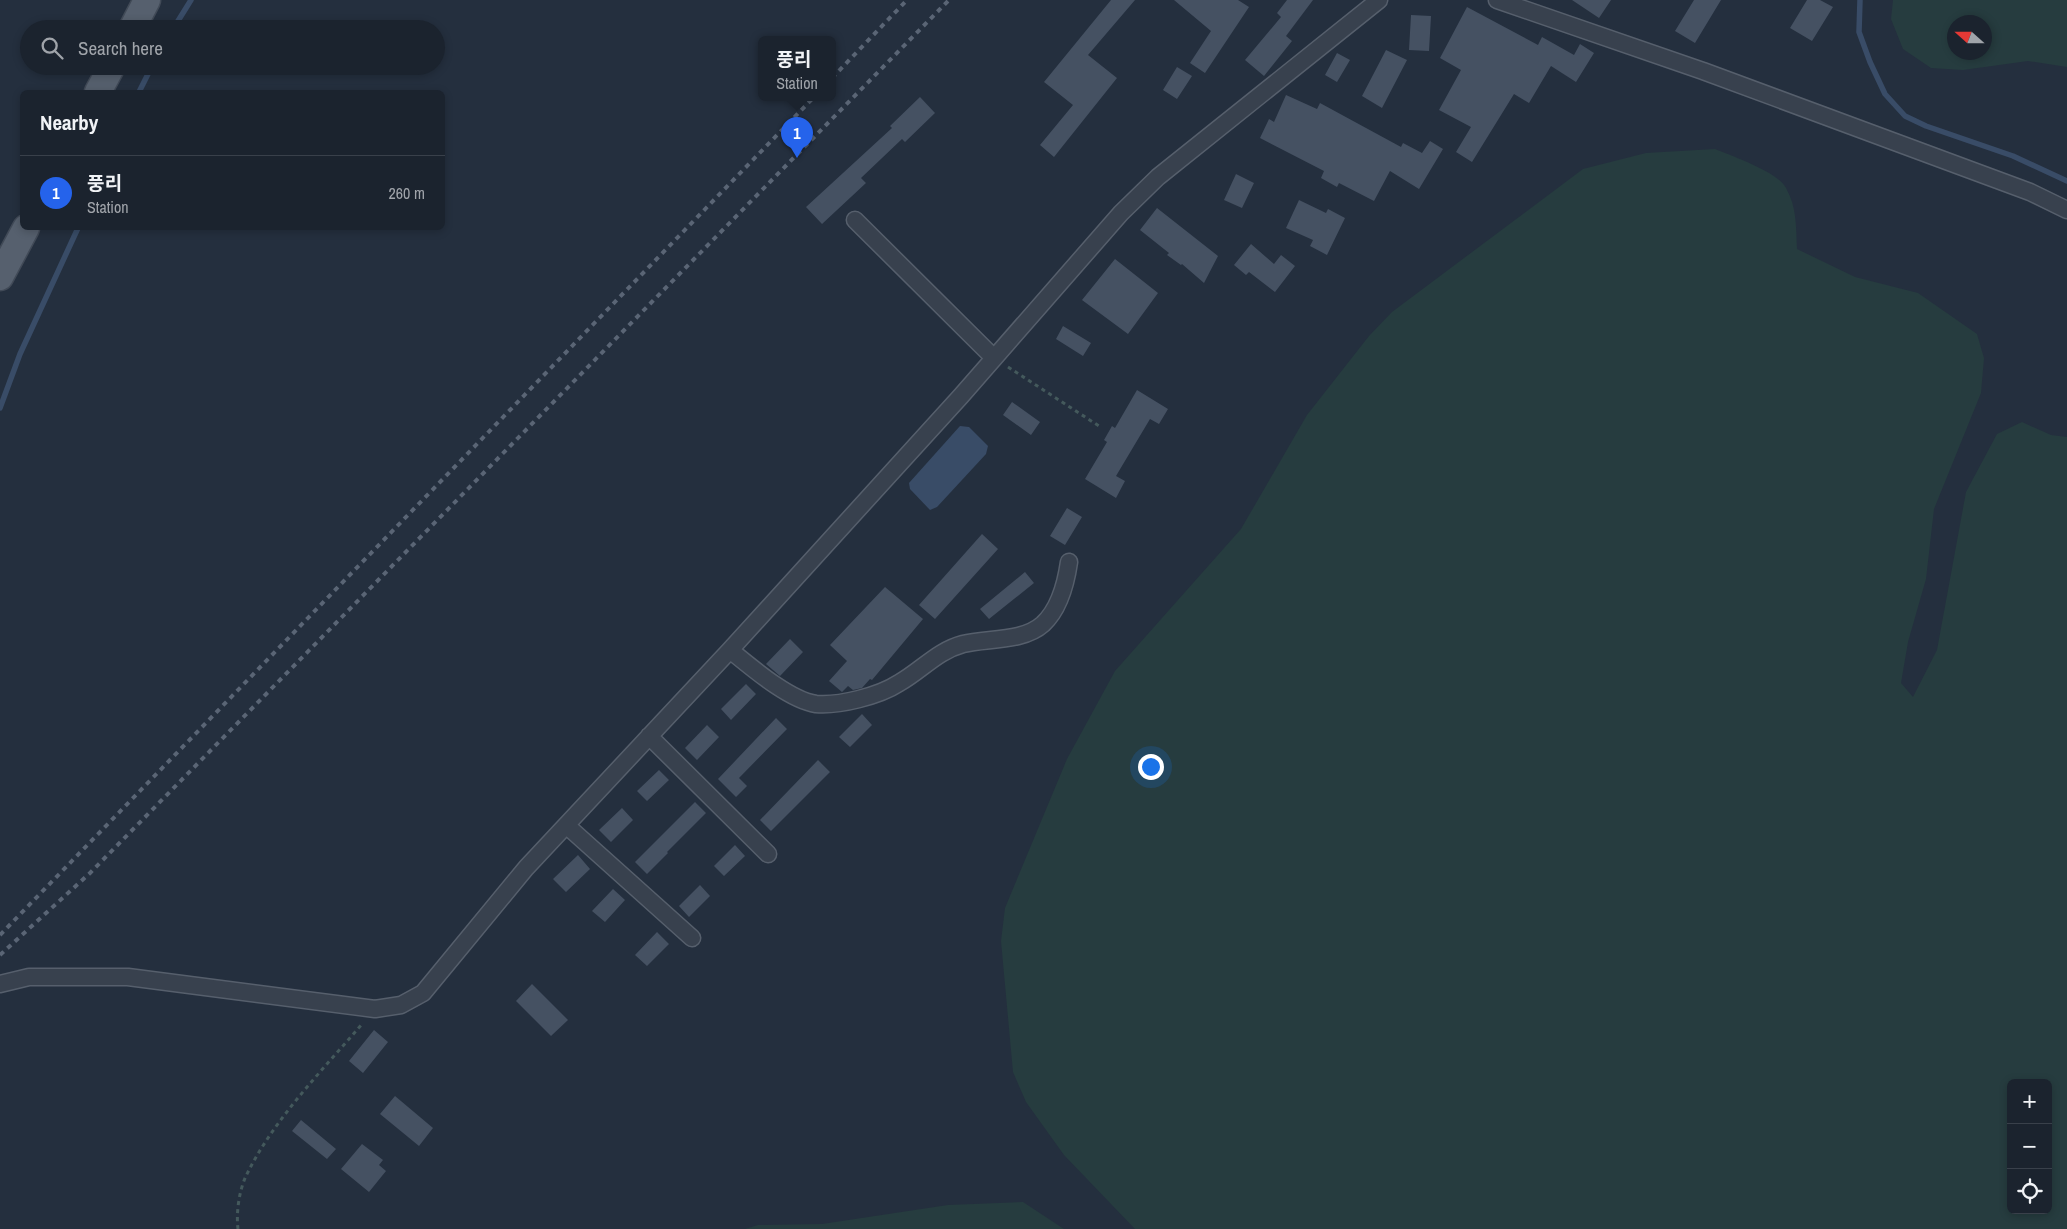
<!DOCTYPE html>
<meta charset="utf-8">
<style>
:root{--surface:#1b232e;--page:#282f3a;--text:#f1f3f6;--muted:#a0a4aa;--line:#39404a;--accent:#2563eb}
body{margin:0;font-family:"Archivo Narrow","Noto Sans KR",sans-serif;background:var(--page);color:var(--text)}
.controls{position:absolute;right:15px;bottom:15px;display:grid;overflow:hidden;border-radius:8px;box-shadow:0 2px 8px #0003}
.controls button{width:45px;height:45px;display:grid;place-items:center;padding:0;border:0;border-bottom:1px solid var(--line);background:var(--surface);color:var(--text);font:25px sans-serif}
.compass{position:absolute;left:1947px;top:15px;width:45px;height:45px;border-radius:50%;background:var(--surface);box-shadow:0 2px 8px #0003;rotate:291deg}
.you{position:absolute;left:1150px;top:766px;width:18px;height:18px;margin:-12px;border:4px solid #fff;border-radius:50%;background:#1a73e8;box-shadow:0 0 0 8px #1a73e833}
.badge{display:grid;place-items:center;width:32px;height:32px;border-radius:50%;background:var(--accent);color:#fff;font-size:16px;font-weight:700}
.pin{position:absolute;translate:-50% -41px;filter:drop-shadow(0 1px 2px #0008)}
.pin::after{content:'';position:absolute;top:26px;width:18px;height:15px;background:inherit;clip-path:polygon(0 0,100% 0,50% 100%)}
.popup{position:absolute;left:758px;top:36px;width:78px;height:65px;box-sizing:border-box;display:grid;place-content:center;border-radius:8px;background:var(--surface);filter:drop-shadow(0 1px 4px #0005);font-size:16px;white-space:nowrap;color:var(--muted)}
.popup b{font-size:19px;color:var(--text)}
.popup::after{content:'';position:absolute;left:50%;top:100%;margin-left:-10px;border:10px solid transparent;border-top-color:var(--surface)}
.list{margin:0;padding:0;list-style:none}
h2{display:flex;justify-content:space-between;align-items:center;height:65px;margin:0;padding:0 20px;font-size:21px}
h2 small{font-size:16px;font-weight:400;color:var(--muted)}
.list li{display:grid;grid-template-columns:32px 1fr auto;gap:15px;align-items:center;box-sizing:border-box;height:75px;padding:0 20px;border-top:1px solid var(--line)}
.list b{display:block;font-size:19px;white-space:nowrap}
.list p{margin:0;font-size:16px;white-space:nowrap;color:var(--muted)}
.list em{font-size:16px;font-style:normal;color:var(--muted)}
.icon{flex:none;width:28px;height:28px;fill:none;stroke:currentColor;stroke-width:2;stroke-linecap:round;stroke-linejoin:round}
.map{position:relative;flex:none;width:2067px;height:1229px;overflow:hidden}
.search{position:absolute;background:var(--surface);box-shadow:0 2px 8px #0003;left:20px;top:20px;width:425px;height:55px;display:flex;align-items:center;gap:12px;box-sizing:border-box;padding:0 18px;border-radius:28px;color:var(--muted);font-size:19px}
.panel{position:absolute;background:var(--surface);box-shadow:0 2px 8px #0003;left:20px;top:90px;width:425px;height:140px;border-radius:8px}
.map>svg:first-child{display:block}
.green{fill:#263c3f;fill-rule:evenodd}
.water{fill:#394c67}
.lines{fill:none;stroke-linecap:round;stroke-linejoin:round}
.stream{stroke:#394c67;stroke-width:5.5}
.building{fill:#455162}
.minor-casing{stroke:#565f6c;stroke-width:19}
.primary-casing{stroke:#414a57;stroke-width:29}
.path{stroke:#44595c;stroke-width:3;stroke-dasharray:4 4;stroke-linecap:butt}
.minor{stroke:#38414e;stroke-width:16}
.primary{stroke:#56606e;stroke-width:26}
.rail{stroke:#5a6575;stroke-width:4;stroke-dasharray:5 5;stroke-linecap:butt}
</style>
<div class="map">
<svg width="2067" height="1229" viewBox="0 0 2067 1229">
<rect width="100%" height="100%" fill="#242f3e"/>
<path class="green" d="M1893,0H2067V67L2028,61L1963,70L1931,68L1903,49L1891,19ZM1954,22H1984V52H1954Z
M1715,149C1732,156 1778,172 1786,188C1797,207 1796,228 1797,249L1855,277L1918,293L1977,334L1984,358L1981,393L1934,509L1926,579L1908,642L1901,683L1913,697L1937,650L1966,492L1997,434L2022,422L2051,435L2067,437V1229H1135L1064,1155L1026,1102L1013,1072L1001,941L1005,908L1067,759L1115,671L1241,529L1307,415L1369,336L1392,312L1583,169L1646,153ZM2011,1083H2048V1210H2011Z
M1023,1202L1064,1229H745L758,1225L822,1224L948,1205Z"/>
<path class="water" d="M960,426L969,427L988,446L986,454L937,507L930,510L910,489L909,483Z"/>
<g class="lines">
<path class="stream" d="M1860,0L1859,32L1870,62L1885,94L1905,116L1926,126L2013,156L2067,181
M173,29L191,0
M139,92L152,66
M0,408L20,354L78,228"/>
</g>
<path class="building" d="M1111,0H1135L1088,55L1117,78L1054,157L1040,145L1073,105L1044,82Z
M1174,0H1238L1249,7L1205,73L1190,63L1211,31Z
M1287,0H1313L1286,36L1292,41L1264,76L1245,60L1281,17L1277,13Z
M1572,0H1611L1599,18Z
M1694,0H1721L1695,43L1675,31Z
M1807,0H1820L1833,7L1812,41L1790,28Z
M1467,7L1538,45L1542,37L1574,55L1580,44L1594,53L1576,82L1551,66L1529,103L1514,94L1472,162L1456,152L1471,127L1439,110L1461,70L1440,58Z
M1411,15L1431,16L1429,51L1409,50Z
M1386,50L1407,60L1382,108L1362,96Z
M1337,53L1350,60L1337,82L1325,75Z
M1177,67L1192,76L1177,99L1163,90Z
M1286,95L1317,109L1320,103L1401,147L1403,143L1422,153L1430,141L1443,149L1419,189L1390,171L1374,201L1339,183L1337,187L1321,178L1324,171L1260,138L1269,119L1274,122Z
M920,97L935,113L905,142L902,139L861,178L866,183L822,224L806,207L892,128L890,126Z
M1236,174L1254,183L1242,208L1224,200Z
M1299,200L1326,213L1328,209L1345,218L1327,255L1310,246L1313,240L1286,228Z
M1157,208L1218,256L1204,283L1182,264L1181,265L1167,255L1169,253L1140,230Z
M1251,244L1274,264L1281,255L1295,266L1275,292L1249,272L1246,275L1234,265Z
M1115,259L1158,293L1128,334L1082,300Z
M1063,326L1091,343L1083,356L1056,339Z
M1137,390L1168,409L1159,424L1150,419L1116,476L1125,481L1116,498L1085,479L1107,442L1104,440L1112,426L1115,428Z
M1012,402L1040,422L1031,435L1003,415Z
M1067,508L1082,517L1065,545L1050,536Z
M982,534L998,549L935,619L919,605Z
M1025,572L1034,583L989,619L980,609Z
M885,587L923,619L872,680L870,679L862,688L853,690L848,686L842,692L829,681L847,661L830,645Z
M790,639L803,652L780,676L766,664Z
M746,684L756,694L731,720L721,709Z
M862,714L872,725L850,747L839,737Z
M776,718L787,729L739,778L747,786L736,797L718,779Z
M707,725L719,737L697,760L685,748Z
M818,760L830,772L771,831L760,820Z
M659,770L669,780L647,801L637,791Z
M695,802L706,813L667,852L668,853L647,874L635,862Z
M622,808L633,820L611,842L599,830Z
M735,845L745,856L724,876L714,866Z
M578,855L590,869L566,892L553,879Z
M700,885L710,896L689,917L679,906Z
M613,889L625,900L605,922L592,911Z
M657,932L669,944L647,966L635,955Z
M532,984L568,1020L551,1036L516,1001Z
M374,1030L388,1042L363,1073L349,1061Z
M395,1096L433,1128L419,1146L380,1114Z
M301,1120L336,1149L327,1159L292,1131Z
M362,1144L383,1160L379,1165L386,1171L369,1192L341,1169Z"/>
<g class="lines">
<g class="minor-casing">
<path id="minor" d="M1497,0L1703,71L2030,192L2067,210
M855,220L993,357
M730,650C751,667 789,700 816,704C839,706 879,696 899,683C922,670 937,651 963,644C988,638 1023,642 1043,624C1060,608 1066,583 1069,562
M649,736L768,854
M566,825L692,938
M0,984L29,977H128L375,1009L401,1005L423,993L526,868L730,650L961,396L1121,213L1158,177L1379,0"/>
</g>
<g class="primary-casing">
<path id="primary" d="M132,29L147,0
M98,92L112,66
M0,277L26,228"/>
</g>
<path class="path" d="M1008,367L1099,426
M238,1229C236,1213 239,1191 246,1176C273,1120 321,1072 362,1024"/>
<use href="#minor" class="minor"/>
<use href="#primary" class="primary"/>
<path class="rail" d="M832,78L907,0
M0,935L814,97
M0,955L90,873L949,0"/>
</g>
</svg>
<div class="controls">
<button>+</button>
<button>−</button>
<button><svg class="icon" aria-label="locate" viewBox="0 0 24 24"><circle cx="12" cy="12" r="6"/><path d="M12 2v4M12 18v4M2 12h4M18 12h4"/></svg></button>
</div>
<svg class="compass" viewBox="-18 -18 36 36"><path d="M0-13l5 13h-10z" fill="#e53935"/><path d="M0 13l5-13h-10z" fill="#a0a4aa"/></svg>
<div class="you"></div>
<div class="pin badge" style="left:797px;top:158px">1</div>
<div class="popup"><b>풍리</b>Station</div>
<div class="search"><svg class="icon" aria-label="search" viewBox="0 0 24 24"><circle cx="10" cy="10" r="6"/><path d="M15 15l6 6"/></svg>Search here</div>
<section class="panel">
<h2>Nearby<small></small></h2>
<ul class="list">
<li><span class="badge">1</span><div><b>풍리</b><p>Station</p></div><em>260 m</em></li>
</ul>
</section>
</div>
